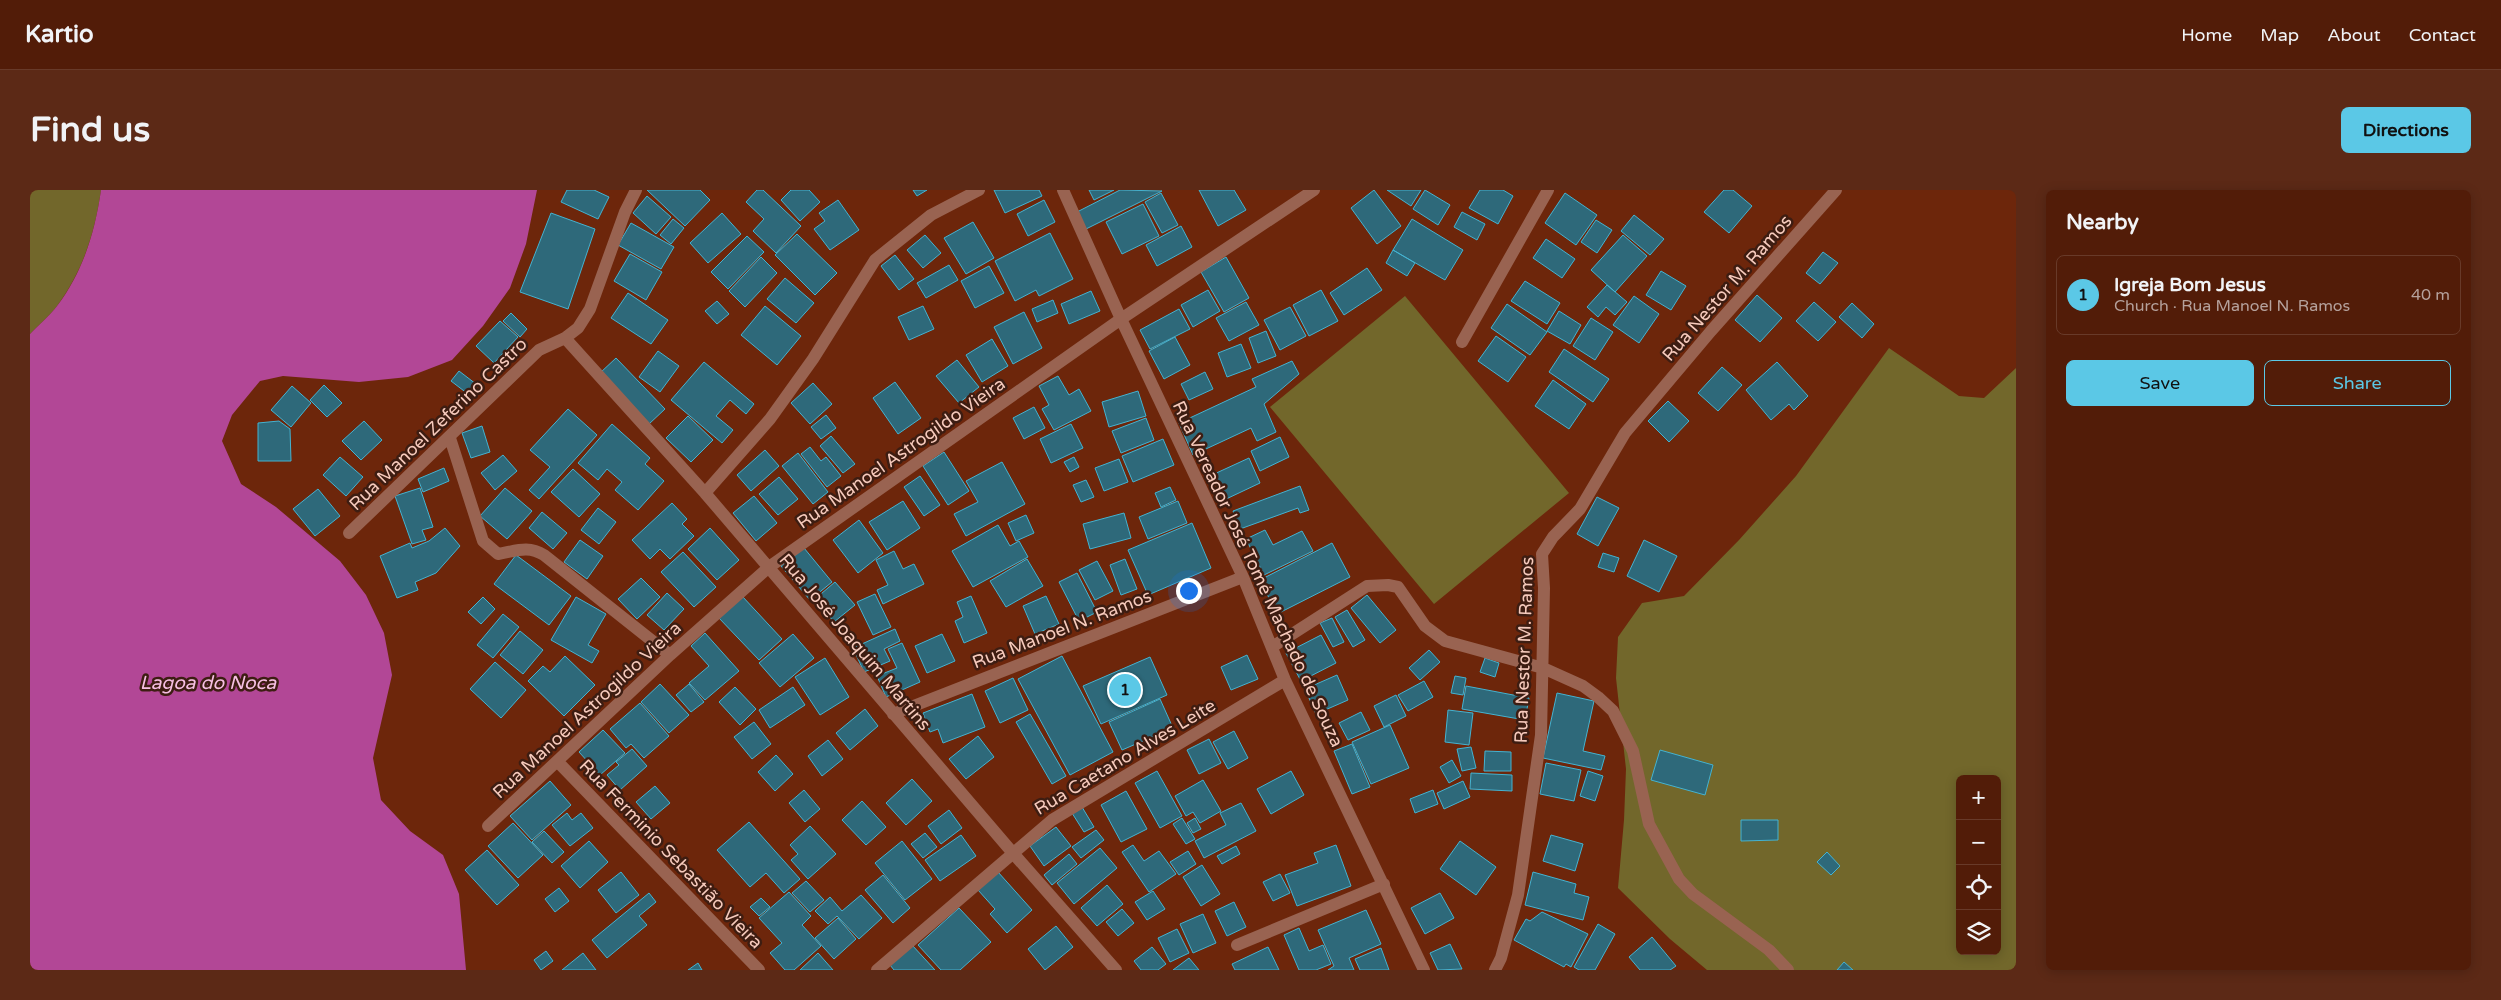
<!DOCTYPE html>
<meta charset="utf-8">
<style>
:root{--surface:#521c08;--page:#5c2916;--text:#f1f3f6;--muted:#b5a19c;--line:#683a29;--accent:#5bc8e6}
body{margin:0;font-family:"Varela Round",sans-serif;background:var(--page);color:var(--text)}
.controls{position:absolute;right:15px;bottom:15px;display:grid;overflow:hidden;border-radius:8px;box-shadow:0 2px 12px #0003}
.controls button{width:45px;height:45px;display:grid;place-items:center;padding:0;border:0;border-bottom:1px solid var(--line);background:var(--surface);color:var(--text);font:25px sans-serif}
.you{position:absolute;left:1158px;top:400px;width:18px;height:18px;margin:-12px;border:4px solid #fff;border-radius:50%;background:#1a73e8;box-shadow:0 0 0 8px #1a73e833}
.badge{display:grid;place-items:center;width:32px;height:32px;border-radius:50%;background:var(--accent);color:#111;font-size:16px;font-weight:700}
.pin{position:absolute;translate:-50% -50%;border:2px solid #fff;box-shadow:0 1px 5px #0006}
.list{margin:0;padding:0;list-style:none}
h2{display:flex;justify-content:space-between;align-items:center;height:65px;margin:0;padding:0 20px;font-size:21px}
h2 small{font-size:16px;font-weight:400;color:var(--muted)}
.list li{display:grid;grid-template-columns:32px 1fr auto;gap:15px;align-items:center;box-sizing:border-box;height:80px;margin:0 10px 10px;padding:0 10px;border:1px solid var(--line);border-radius:8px}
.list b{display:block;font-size:19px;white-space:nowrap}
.list p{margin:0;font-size:16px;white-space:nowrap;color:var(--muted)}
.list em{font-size:16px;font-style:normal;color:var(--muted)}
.actions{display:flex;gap:10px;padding:15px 20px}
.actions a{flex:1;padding:11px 0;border:1px solid var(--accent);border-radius:8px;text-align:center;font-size:18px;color:var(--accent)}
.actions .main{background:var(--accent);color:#111}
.icon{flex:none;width:28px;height:28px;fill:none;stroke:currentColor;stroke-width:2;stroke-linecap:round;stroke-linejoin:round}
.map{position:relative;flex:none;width:1986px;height:780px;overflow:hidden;border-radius:8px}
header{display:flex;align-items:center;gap:30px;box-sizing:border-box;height:70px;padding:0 25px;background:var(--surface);border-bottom:1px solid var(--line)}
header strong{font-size:24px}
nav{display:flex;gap:28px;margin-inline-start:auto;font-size:18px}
.intro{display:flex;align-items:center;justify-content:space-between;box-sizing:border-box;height:120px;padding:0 30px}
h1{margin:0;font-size:35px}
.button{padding:12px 22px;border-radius:8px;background:var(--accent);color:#111;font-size:18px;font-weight:700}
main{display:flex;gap:30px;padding:0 30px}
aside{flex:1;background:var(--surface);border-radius:8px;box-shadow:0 2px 12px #0003}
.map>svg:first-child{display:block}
.green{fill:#72672b;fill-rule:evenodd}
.water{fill:#b24796}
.building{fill:#2e697a;stroke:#44b3d1}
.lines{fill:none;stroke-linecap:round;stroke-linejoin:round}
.minor{stroke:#996351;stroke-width:12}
.labels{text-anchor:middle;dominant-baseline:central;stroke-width:5;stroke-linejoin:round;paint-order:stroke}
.street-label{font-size:18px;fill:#f6cabc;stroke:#3d1d12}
.water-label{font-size:19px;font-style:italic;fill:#f6bfe3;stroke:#3d1d12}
</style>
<header>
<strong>Kartio</strong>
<nav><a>Home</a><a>Map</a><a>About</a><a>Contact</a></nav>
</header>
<div class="intro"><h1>Find us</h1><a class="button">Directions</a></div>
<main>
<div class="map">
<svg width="1986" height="780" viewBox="0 0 1986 780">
<rect width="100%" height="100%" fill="#6d260b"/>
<path class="green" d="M0,0H71C65,42 53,81 27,116C20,125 9,135 0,144Z
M1375,106L1539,303L1404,414L1240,217Z
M1859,158L1929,206L1954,208L1986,178V780H1677L1640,749L1588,698L1594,630L1596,579L1586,488L1588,447L1612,413L1654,406L1709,350L1766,286ZM1930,589H1967V761H1930Z"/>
<path class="water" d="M71,0H507L496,54L480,98L453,136L422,170L378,187L329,192L253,186L230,191L202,225L192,251L211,294L246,317L310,371L336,405L354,443L362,485L343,568L351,610L380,641L413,665L429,704L436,780H0V144C9,135 20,125 27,116C53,82 65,42 71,0Z"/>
<path class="building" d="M537,0H564L579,7L568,29L531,12Z
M617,0H670L680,10L655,36Z
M727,0H733L771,36L746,63L723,41L734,29L716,12Z
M761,0H779L790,12L770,31L751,10Z
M883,0H897L887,6Z
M964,0H1009L1012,6L975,23Z
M1059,0H1084L1064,10Z
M1090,0L1132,1L1056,39L1047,22Z
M1169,0H1204L1216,20L1188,36Z
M1344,0L1371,36L1347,54L1321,18Z
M1357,0H1391L1381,16Z
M1395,0L1420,15L1408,35L1383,19Z
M1450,0H1473L1483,6L1468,34L1439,18Z
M1694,0H1703L1722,16L1699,43L1674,22Z
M1131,3L1148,35L1132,43L1115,12Z
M1535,3L1567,25L1546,55L1515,33Z
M617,6L641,27L626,44L603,23Z
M808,10L829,40L800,60L784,39L795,31L789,23Z
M1014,10L1025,32L998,46L987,24Z
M1113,14L1129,46L1092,64L1076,32Z
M1432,22L1455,34L1447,50L1424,37Z
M521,23L565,39L538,119L490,102Z
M692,23L711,44L678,73L660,53Z
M1604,25L1634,49L1620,65L1591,41Z
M643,29L654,38L641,54L630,45Z
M1382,29L1433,60L1415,90L1363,60Z
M1566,30L1582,40L1567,63L1551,52Z
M943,32L964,68L936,84L914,48Z
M601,33L644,57L631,79L588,55Z
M1151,36L1162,57L1127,76L1116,55Z
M1020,43L1043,89L1009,106L1006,100L985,111L965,71Z
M767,44L807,83L785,105L745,65Z
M895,45L911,63L893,78L877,60Z
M1593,45L1617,66L1585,102L1561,80Z
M717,46L734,62L698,99L681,82Z
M1516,49L1545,69L1532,88L1503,68Z
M1363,60L1385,73L1377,86L1356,73Z
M1793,62L1808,73L1790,94L1776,83Z
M600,64L632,82L616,110L584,91Z
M865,65L884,89L869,100L851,76Z
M731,67L747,83L715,117L699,101Z
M1196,67L1219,108L1194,122L1171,82Z
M919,75L928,90L896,108L887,93Z
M959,76L974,103L945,118L931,91Z
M1337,78L1352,100L1314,125L1300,103Z
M1631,81L1656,96L1641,120L1616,105Z
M755,88L784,113L766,133L737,109Z
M1495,91L1530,113L1517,134L1481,111Z
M1577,95L1597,112L1585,125L1576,117L1568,127L1557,117Z
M1178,100L1190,121L1163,137L1151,115Z
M1291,100L1308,131L1279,146L1263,115Z
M1061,101L1070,121L1039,134L1031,114Z
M598,103L638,130L621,154L581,128Z
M1727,105L1752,128L1730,152L1705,130Z
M1604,106L1629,124L1609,153L1583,135Z
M1023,110L1028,123L1007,132L1002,119Z
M687,111L699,124L687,134L675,121Z
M1216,112L1229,135L1199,151L1186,128Z
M1784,112L1806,132L1788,151L1766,131Z
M1822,113L1844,134L1832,148L1809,127Z
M1477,114L1517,142L1500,165L1461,138Z
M735,116L771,146L747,175L711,145Z
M893,116L904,139L879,150L868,127Z
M1260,117L1276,146L1250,160L1234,130Z
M1149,119L1160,139L1120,159L1110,140Z
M1529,121L1551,135L1540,154L1517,141Z
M994,122L1012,158L983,174L964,137Z
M481,123L497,139L490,147L473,131Z
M1561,128L1583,142L1565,170L1543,156Z
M470,131L488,147L464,173L446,156Z
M1236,141L1246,166L1228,173L1219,148Z
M1466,146L1496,167L1478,192L1448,171Z
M1145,147L1160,175L1134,189L1119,161Z
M962,149L978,176L952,192L936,165Z
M1211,154L1221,178L1197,187L1188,163Z
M1534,159L1579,189L1563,212L1519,182Z
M628,161L649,176L630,202L609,187Z
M586,168L635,219L619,234L570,183Z
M927,170L949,197L929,213L906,186Z
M1262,171L1269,184L1234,214L1246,242L1227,251L1221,238L1163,265L1149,233L1226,197L1222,189Z
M674,172L724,214L716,224L700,210L686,226L703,240L692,253L641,210Z
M1747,172L1778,206L1764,220L1759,214L1741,230L1716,200Z
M1692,177L1712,195L1688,221L1668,203Z
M429,181L446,194L438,204L421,191Z
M1175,182L1183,199L1159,210L1151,194Z
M1028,186L1039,205L1049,199L1061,221L1024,240L1012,219L1019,215L1009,196Z
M1523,190L1556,214L1539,239L1505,216Z
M865,192L891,228L868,244L843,208Z
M783,193L802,214L780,234L761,213Z
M294,195L312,213L297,227L280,210Z
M262,196L281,213L261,237L241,220Z
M1108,201L1116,226L1079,237L1072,212Z
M1638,211L1659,231L1639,252L1618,231Z
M1004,217L1015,238L994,249L983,228Z
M538,219L567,245L509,309L499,300L520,277L500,260Z
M796,225L806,238L791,249L781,237Z
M658,226L683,250L661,272L636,248Z
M1116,228L1124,250L1091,263L1082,241Z
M249,231L260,239L261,271H228V233Z
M334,231L352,250L331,270L312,251Z
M582,234L620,268L615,274L634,291L608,320L585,300L592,292L577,279L568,290L548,273Z
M1041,234L1053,258L1021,273L1010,249Z
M452,236L460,262L441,268L432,243Z
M801,246L825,274L813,283L790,256Z
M1250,247L1259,267L1230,281L1221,261Z
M1133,249L1144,275L1103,292L1092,266Z
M780,257L791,271L796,267L811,286L797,297L771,264Z
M735,260L749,276L721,301L707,285Z
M914,262L939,301L918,315L893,276Z
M768,263L798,302L783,314L752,276Z
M473,265L487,281L465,300L451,283Z
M310,267L333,287L316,306L293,285Z
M1044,267L1049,277L1040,282L1034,272Z
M1219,268L1230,293L1194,310L1182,285Z
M1089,269L1098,292L1074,301L1065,278Z
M972,272L995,314L936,346L924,324L948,312L936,291Z
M414,278L419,291L393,302L388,289Z
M543,279L570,304L549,327L521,302Z
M890,286L910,315L894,326L874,297Z
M749,287L768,309L748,325L729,304Z
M1056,290L1064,307L1051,312L1043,295Z
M1270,296L1279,320L1270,323L1268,318L1210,339L1203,321Z
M1140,297L1146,310L1131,317L1125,303Z
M390,298L403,337L392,340L396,350L382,354L365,306Z
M475,298L502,321L477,349L450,326Z
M288,299L310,326L285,346L263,319Z
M724,306L747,333L726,351L703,323Z
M1567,307L1589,318L1568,356L1547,344Z
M873,311L890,338L857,360L839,332Z
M1148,311L1157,333L1118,349L1109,327Z
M642,313L657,329L652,334L664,346L640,369L630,359L620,369L602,350Z
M568,318L586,332L569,354L551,340Z
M512,322L537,343L523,359L499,338Z
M1094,323L1101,348L1060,359L1053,334Z
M996,325L1004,343L986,351L978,333Z
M829,330L853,363L828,383L803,350Z
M1162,333L1181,378L1118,405L1098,360Z
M968,335L980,356L989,351L998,367L943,397L922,361Z
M415,338L430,356L406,383L385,392L388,400L367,408L350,366L380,353L382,358L399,351Z
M680,338L709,370L687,390L658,359Z
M1235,340L1243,355L1272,341L1283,361L1234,385L1216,349Z
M550,350L573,366L557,389L534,372Z
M1614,350L1647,366L1629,402L1597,386Z
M1302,353L1320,387L1247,424L1230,390Z
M774,358L802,392L780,410L751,376Z
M864,361L873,379L884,374L894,394L853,414L847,400L858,395L846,370Z
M653,362L686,397L664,417L631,382Z
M1573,363L1589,368L1584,382L1568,377Z
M486,365L541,406L519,435L464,394Z
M997,369L1013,396L976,417L960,391Z
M1095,369L1107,399L1091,405L1080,375Z
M1067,371L1083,401L1065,410L1049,380Z
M1047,383L1067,422L1049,431L1029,392Z
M611,388L630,407L607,429L588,409Z
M805,392L825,415L804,432L785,409Z
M637,403L654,419L634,440L617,425Z
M845,404L861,437L843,445L827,412Z
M1337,405L1366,440L1350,453L1321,418Z
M712,406L752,449L729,470L688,427Z
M941,406L957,443L934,453L925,431L933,427L927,412Z
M1016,406L1029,434L1005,444L993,416Z
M453,407L465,419L451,434L438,422Z
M546,407L576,424L558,455L569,461L562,473L521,450Z
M1317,420L1335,450L1323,457L1305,427Z
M473,424L489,437L463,468L447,455Z
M1302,428L1314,452L1303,457L1290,433Z
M865,439L870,451L854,459L860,471L834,482L823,458Z
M490,441L513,460L493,484L470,465Z
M675,443L709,481L675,510L659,493L679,476L661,456Z
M763,444L784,468L750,497L729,473Z
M912,444L925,471L897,483L885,456Z
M1291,445L1306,473L1271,491L1256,463Z
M872,453L890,492L856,507L847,486L867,478L858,459Z
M1399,460L1410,472L1390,490L1379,478Z
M1217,465L1228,489L1201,500L1191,477Z
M535,466L565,495L534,526L498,491L513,476L520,482Z
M1032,466L1083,562L1040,585L988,489Z
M1120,467L1137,505L1071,534L1053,496Z
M795,468L819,507L790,525L765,487Z
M1455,468L1469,473L1465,487L1450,482Z
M465,472L496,500L471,528L440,499Z
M1307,485L1318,510L1286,524L1275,499Z
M1425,486L1436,488L1433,505L1421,503Z
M983,488L998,520L970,533L955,501Z
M1394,491L1403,507L1378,521L1368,505Z
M630,494L659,525L639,543L611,512Z
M659,494L674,512L661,522L646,505Z
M1436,496L1499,508L1495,530L1432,519Z
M705,497L726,519L710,535L689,512Z
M763,497L775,515L740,538L729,520Z
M1527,503L1564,511L1553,561L1575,566L1571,580L1513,568Z
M942,504L955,537L913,553L908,539L900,542L893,523Z
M1366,505L1376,526L1354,537L1344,516Z
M1130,509L1143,538L1092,560L1079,532Z
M610,513L639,546L614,568L601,554L596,558L580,539Z
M835,519L848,536L820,560L806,543Z
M1418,520L1443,523L1439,555L1415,552Z
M1331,522L1340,540L1318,550L1309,533Z
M1000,524L1036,586L1022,594L986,532Z
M724,532L741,554L722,569L704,547Z
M1360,535L1379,578L1341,594L1322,552Z
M573,540L595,563L570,585L549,562Z
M1204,541L1218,568L1198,579L1183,552Z
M948,546L964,567L936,589L919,569Z
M1179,549L1191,573L1169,584L1157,560Z
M798,550L813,569L792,586L778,566Z
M1322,554L1340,597L1322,604L1304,561Z
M1441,557L1446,578L1432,581L1427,559Z
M602,559L617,576L590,600L577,585L589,575L586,572Z
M1630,560L1683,575L1675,605L1621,590Z
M1455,561L1481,562V581H1454Z
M746,565L763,584L745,601L728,582Z
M1422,570L1431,586L1419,593L1410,577Z
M1516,573L1551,580L1544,611L1510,604Z
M1127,581L1152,626L1130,638L1105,593Z
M1261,581L1274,605L1241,624L1227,599Z
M1558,581L1573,586L1565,611L1550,606Z
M1441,583L1482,585V601L1440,599Z
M882,589L902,611L876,635L856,613Z
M1173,590L1191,621L1170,633L1163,622L1156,626L1145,606Z
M520,591L541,615L502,650L480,626Z
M1433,591L1440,607L1414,619L1407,603Z
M625,596L640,613L621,629L606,612Z
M774,600L790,619L775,632L759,613Z
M1403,600L1408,614L1385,623L1380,609Z
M1096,601L1117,639L1091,652L1071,615Z
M832,611L856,637L836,655L812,630Z
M1211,613L1226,641L1174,668L1165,651L1196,635L1190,623Z
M1052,617L1064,637L1054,642L1042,623Z
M919,620L932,638L911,654L898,636Z
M537,623L542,630L551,623L563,638L540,656L522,635Z
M1152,628L1165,649L1156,654L1143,634Z
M1165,628L1171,639L1163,643L1157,633Z
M1711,630H1748V650L1711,651Z
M719,632L770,689L754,703L736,683L720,697L687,660Z
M483,633L513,665L488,688L458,656Z
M780,636L806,664L778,689L761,670L768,664L760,655Z
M1026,637L1041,656L1014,676L1000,656Z
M1066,640L1074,650L1051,668L1042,657Z
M514,641L534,662L522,673L502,652Z
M895,643L907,657L893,668L881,654Z
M931,645L946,666L910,691L895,670Z
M1521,645L1553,654L1545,681L1513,671Z
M559,651L578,672L550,698L531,676Z
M872,651L902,689L875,710L845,673Z
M1430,651L1466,677L1446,705L1410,679Z
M1103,655L1114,671L1129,661L1146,684L1119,702L1092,662Z
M1306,655L1321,696L1267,716L1255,685L1288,673L1284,663Z
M1206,656L1210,664L1192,674L1187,666Z
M1070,658L1087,678L1044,714L1027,693Z
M457,660L489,695L467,715L435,680Z
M1158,661L1166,674L1149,685L1140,672Z
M1797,662L1810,676L1801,685L1787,672Z
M1039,664L1047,674L1022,695L1014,685Z
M1172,675L1190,704L1171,716L1153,687Z
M591,682L609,705L586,723L568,700Z
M968,682L1002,720L977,743L960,724L965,719L948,700Z
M1503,682L1546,694L1544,703L1559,707L1553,730L1495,715Z
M1250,684L1260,703L1243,711L1233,692Z
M853,685L880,718L863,733L835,700Z
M776,691L794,710L780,722L762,703Z
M1077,695L1093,714L1067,736L1051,718Z
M529,698L539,711L525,722L515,709Z
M1123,701L1135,719L1117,730L1105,712Z
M759,702L781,726L772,735L791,756L764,780H755L740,763L752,753L729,728Z
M619,703L626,712L609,726L617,735L577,768L562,750Z
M1410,703L1424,728L1395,744L1381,718Z
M831,705L852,728L829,749L807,726L798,734L785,721L800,707L812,721Z
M731,708L740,717L729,726L720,717Z
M1204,712L1216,737L1197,746L1185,721Z
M929,718L961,752L930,780H911L888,755Z
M1092,719L1104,733L1088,746L1076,732Z
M1336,720L1351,754L1319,768L1324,780H1298L1304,776L1288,740Z
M1512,722L1558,744L1541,777L1536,774L1534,777L1484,750L1496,729L1500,731Z
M1173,724L1186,753L1163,763L1150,734Z
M808,728L826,749L804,769L785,748Z
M1568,734L1585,744L1565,780H1549L1544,777Z
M1026,736L1043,757L1015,780L998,759Z
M1269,738L1279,761L1293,755L1301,774L1286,780H1269L1254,745Z
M1147,739L1159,763L1140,772L1128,748Z
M1622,747L1646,776L1640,780H1610L1599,767Z
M1420,754L1432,779L1408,780L1400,763Z
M882,755L905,780H864L860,775Z
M1122,757L1136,774L1128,780H1111L1104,771Z
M1238,757L1249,780H1205L1202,774Z
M1351,758L1359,780H1330L1325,769Z
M516,761L523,771L511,780L504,770Z
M553,763L566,780H532Z
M788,763L803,780H770Z
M1159,768L1169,780H1143Z
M1814,772L1823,780H1807Z
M668,773L672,780H658Z"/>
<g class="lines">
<path class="minor" d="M1033,0L1091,129L1213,387L1255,490L1394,780
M535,148L675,303L982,662L1086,780
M1432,152L1518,0
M420,248L453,351L468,364C486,361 498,355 514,365L640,465
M675,303L740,229L783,169L845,70L901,25L949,0
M319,343L509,160L535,148L548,138L560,119L595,22L606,0
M1242,457L1337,396L1358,395L1368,397L1395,436L1415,451L1513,478L1553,496L1568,507L1583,521L1603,561L1619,634L1649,689L1663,704L1739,760L1758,780
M863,524L1213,387
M528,572L729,780
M458,636L640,465L739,377L1091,129L1284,0
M1207,755L1354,694
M847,780L1022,630L1255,490
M1465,780L1471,768L1488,705L1511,545L1514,398L1512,364L1523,347L1550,319L1595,243L1681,141L1806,0"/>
</g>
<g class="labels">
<g class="street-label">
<text transform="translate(1697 98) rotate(-49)">Rua Nestor M. Ramos</text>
<text transform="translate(408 234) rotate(-44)">Rua Manoel Zeferino Castro</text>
<text transform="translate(871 263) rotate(-35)">Rua Manoel Astrogildo Vieira</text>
<text transform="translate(1228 384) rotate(65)">Rua Vereador José Tomé Machado de Souza</text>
<text transform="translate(1032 439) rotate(-21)">Rua Manoel N. Ramos</text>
<text transform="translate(825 452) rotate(50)">Rua José Joaquim Martins</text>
<text transform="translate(1494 460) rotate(-88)">Rua Nestor M. Ramos</text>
<text transform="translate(557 520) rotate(-43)">Rua Manoel Astrogildo Vieira</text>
<text transform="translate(1095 567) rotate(-31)">Rua Caetano Alves Leite</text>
<text transform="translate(641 664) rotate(46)">Rua Ferminio Sebastião Vieira</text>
</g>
<g class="water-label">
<text x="178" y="493">Lagoa do Noca</text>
</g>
</g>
</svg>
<div class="controls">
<button>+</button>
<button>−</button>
<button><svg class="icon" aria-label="locate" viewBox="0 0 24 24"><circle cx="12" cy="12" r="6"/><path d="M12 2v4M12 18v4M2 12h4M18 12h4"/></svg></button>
<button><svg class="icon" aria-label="layers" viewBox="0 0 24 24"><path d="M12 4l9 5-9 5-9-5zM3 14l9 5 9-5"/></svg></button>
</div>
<div class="you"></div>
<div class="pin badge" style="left:1095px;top:500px">1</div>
</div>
<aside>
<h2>Nearby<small></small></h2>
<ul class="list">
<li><span class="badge">1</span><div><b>Igreja Bom Jesus</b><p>Church · Rua Manoel N. Ramos</p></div><em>40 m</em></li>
</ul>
<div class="actions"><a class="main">Save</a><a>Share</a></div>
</aside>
</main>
